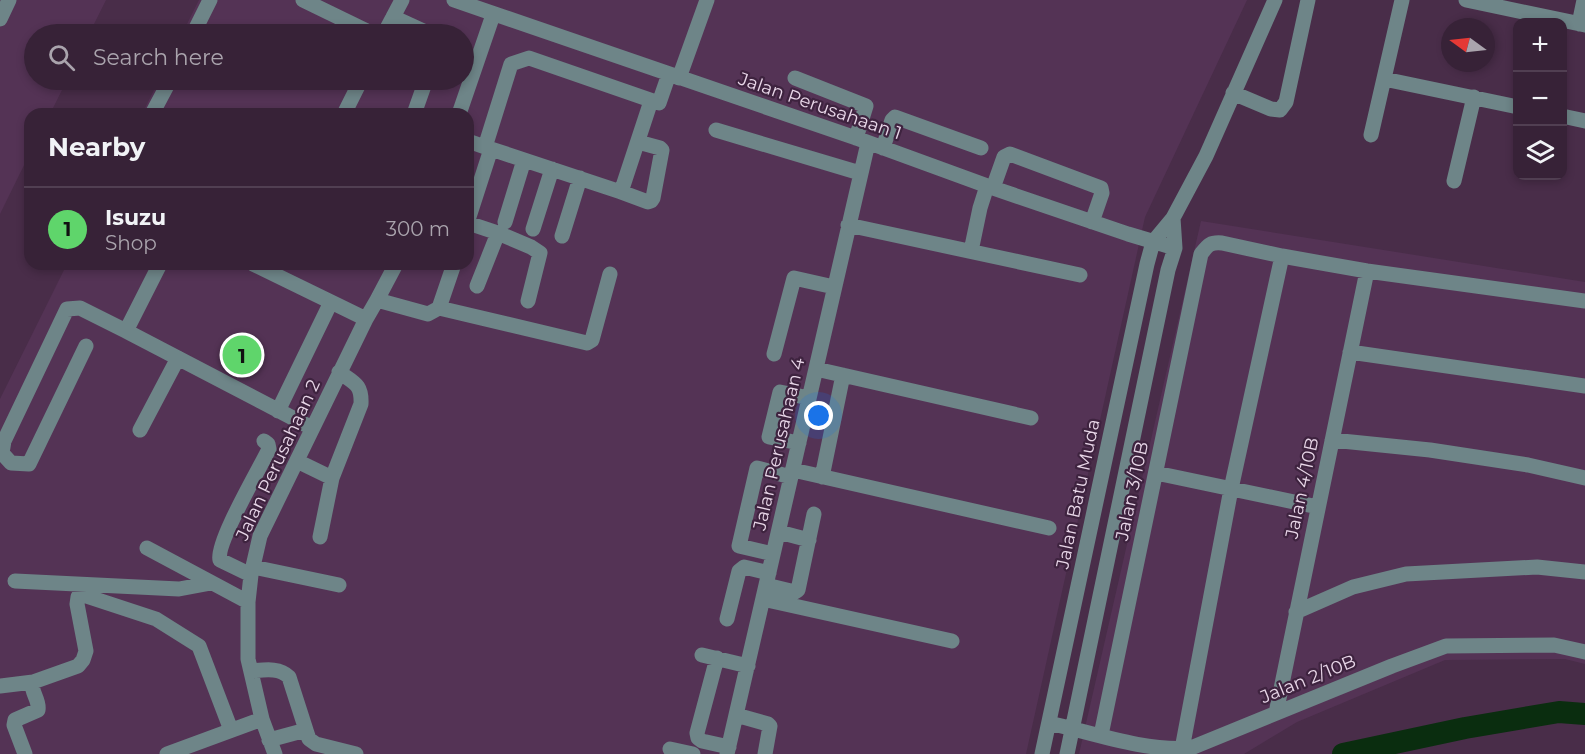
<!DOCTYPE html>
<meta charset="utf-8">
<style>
:root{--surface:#372237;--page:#422f42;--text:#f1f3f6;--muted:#aaa4ad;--line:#513f52;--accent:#5fd56b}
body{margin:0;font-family:Montserrat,sans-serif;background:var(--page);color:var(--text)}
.controls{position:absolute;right:18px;top:18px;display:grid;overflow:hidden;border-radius:12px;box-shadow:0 3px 9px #0003}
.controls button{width:54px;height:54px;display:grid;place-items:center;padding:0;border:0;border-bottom:2px solid var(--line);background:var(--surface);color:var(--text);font:30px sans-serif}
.compass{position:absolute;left:1441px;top:18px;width:54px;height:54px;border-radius:50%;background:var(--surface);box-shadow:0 3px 9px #0003;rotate:285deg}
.you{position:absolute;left:819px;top:416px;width:21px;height:21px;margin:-15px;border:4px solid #fff;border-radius:50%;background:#1a73e8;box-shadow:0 0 0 9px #1a73e833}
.badge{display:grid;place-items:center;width:39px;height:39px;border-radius:50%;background:var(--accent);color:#111;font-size:20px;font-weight:700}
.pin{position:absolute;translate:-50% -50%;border:3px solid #fff;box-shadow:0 2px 6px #0006}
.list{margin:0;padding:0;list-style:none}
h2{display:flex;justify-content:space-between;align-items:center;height:78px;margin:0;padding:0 24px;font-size:26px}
h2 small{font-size:20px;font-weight:400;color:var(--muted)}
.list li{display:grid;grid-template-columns:39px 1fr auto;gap:18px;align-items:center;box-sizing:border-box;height:84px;padding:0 24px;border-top:2px solid var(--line)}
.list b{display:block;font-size:22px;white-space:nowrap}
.list p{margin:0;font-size:20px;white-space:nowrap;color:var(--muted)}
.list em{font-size:20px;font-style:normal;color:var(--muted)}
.icon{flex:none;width:33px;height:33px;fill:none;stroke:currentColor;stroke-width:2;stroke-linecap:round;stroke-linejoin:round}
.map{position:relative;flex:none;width:1585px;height:754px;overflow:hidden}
.search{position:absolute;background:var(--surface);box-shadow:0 3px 9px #0003;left:24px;top:24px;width:450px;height:66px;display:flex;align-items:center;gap:15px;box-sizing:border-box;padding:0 21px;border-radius:33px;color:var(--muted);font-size:22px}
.panel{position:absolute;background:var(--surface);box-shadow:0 3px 9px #0003;left:24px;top:108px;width:450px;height:162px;border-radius:18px}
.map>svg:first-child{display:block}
.built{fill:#543355}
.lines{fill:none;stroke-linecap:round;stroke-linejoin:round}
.river{stroke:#0a2d0f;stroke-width:22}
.minor{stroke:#6e8588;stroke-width:15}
.labels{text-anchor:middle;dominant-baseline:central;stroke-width:4.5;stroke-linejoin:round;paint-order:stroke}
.street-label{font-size:18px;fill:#e9d7e9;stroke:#3e233f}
</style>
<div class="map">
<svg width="1585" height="754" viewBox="0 0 1585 754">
<rect width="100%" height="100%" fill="#492d49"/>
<path class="built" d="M0,0H106L89,34H34V80H67L50,114H30V153L0,214Z
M199,0H1247L1145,217L1026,754H0V399L67,264H468V114H142L159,80H464V34H182Z
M1201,221L1585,282V664L1565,659L1445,660L1297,722L1244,754H1079Z"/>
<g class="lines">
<path class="river" d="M1343,754L1465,728L1559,712L1585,714"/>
<path class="minor" d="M303,0L373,34
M454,0L856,138L993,188L1128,234L1175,248
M1466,0L1585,25
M393,17L430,34
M0,19L9,0
M1579,24L1584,0
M193,34L210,0
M384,34L402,0
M679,78L707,0
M795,78L866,106L856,138
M1384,79L1518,107
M1233,93L1271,109L1280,110L1286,102L1308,0
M651,101L621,192L485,147L511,64L529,58L659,103L669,74
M152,114L170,80
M344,114L361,80
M414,114L426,80
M459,114L493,15
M1562,116L1585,121
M716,130L860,173
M1371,135L1402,0
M468,141L485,147
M883,148L892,120L895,117L981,148
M1454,181L1474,97
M993,188L1004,157L1010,154L1101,188L1102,193L1092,222
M621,192L648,202L651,201L653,198L662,150L660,148L638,142
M468,220L491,149
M505,222L524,160
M468,223L498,233L477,286
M848,225L1080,275
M533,229L552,169
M498,233L531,247L540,253L528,301
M562,236L580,178
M971,251L980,208L987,186
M160,264L126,331L312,428
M253,264L366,319
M377,300L428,314L439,308L454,264
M439,308L587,343L592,340L610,274
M86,346L29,464L11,463L2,453L4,441L67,309L80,308L126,331
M1350,352L1585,386
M774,354L794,278L834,287
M816,369L1031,418
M278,411L331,302
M140,430L178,358
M1332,440L1430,450L1528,465L1585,478
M799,443L769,437L780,392L809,398
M297,461L332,478L361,404C362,384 354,383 339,372
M793,470L1049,528
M1156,473L1318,507
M822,477L843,375
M779,532L809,540
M320,537L332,478
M147,548L248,602
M773,554L739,546L757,468L791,477
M253,567L339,585
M251,575L220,560C215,544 260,468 269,449L268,444L264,441
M15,581L179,589L211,583
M766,585L795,592L798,590L814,514
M763,599L952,641
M1296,612L1353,587L1406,574L1537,567L1585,572
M727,619L739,571L744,567L769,573
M702,655L748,666
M717,658L697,733L698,738L702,741L729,747
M251,671C264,670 279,667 289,677L306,730L269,740
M0,686L33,682
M1276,713L1367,271
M736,715L768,724L770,726L765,754
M1049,723C1093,733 1146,752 1191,748L1392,666L1446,646L1554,645L1585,652
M306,730L309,739L316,744L356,754
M1101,735L1201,254C1208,245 1210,242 1222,243L1282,256L1367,271L1585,301
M670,749L693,754
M1182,749L1231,489L1282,256
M25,754L14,725L15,720L38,710C40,700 30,692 33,682L78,666L83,660L86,651L77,604L78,597L83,595L156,619L199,646L231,730
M167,754L262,719
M275,754L262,719L248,659V602L251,575L260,536L366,319L377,300L396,264
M727,754L868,143
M1042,754L1147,264L1153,242L1173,218L1206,156L1275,0
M1067,754L1168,270L1175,248L1173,218"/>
</g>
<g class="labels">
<g class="street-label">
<text transform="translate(820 106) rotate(19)">Jalan Perusahaan 1</text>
<text transform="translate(779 444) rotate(-77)">Jalan Perusahaan 4</text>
<text transform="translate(278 460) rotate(-65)">Jalan Perusahaan 2</text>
<text transform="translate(1302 488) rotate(-78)">Jalan 4/10B</text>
<text transform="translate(1132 491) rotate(-78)">Jalan 3/10B</text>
<text transform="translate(1078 494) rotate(-78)">Jalan Batu Muda</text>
<text transform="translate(1308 679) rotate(-22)">Jalan 2/10B</text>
</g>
</g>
</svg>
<div class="controls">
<button>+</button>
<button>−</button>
<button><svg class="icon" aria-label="layers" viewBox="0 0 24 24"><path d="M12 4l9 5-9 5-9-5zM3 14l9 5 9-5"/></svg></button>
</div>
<svg class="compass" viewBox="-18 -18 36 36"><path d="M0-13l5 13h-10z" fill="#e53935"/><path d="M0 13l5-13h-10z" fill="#aaa4ad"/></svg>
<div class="you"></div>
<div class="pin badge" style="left:242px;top:355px">1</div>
<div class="search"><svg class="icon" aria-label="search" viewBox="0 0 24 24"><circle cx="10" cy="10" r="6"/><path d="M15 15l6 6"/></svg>Search here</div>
<section class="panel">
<h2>Nearby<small></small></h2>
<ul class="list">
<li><span class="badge">1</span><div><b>Isuzu</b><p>Shop</p></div><em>300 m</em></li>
</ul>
</section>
</div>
